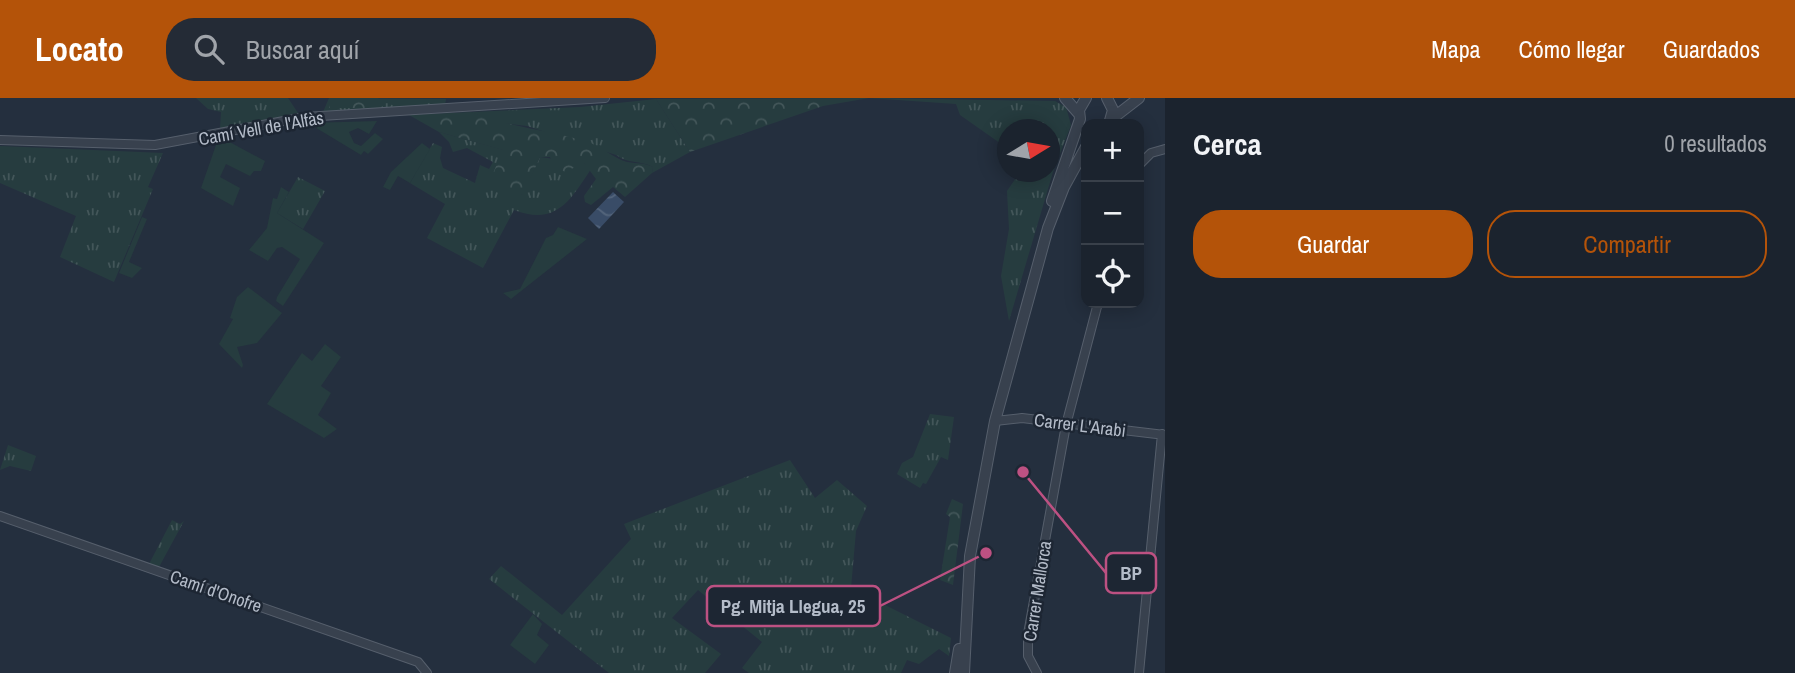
<!DOCTYPE html>
<html lang="es">
<meta charset="utf-8">
<style>
:root{--surface:#1b232e;--page:#242b36;--text:#f1f3f6;--muted:#a0a4aa;--line:#39404a;--accent:#b45309}
body{margin:0;font-family:"Archivo Narrow",sans-serif;background:var(--page);color:var(--text)}
.controls{position:absolute;right:21px;top:21px;display:grid;overflow:hidden;border-radius:14px;box-shadow:0 4px 18px #0003}
.controls button{width:63px;height:63px;display:grid;place-items:center;padding:0;border:0;border-bottom:2px solid var(--line);background:var(--surface);color:var(--text);font:35px sans-serif}
.compass{position:absolute;left:997px;top:21px;width:63px;height:63px;border-radius:50%;background:var(--surface);box-shadow:0 4px 18px #0003;rotate:79deg}
.list{margin:0;padding:0;list-style:none}
h2{display:flex;justify-content:space-between;align-items:center;height:91px;margin:0;padding:0 28px;font-size:30px}
h2 small{font-size:23px;font-weight:400;color:var(--muted)}
.actions{display:flex;gap:14px;padding:21px 28px}
.actions a{flex:1;padding:16px 0;border:2px solid var(--accent);border-radius:28px;text-align:center;font-size:24px;color:var(--accent)}
.actions .main{background:var(--accent);color:#fff}
.icon{flex:none;width:38px;height:38px;fill:none;stroke:currentColor;stroke-width:2;stroke-linecap:round;stroke-linejoin:round}
.map{position:relative;flex:none;width:1165px;height:575px;overflow:hidden}
header{display:flex;align-items:center;gap:42px;box-sizing:border-box;height:98px;padding:0 35px;background:var(--accent);color:#fff}
header strong{font-size:33px}
nav{display:flex;gap:38px;margin-inline-start:auto;font-size:24px}
.search{width:490px;height:63px;background:var(--page);display:flex;align-items:center;gap:18px;box-sizing:border-box;padding:0 24px;border-radius:28px;color:var(--muted);font-size:26px}
main{display:flex}
aside{flex:1;background:var(--surface)}
.map>svg:first-child{display:block}
.grass{fill:url(#grass-tufts)}
.forest{fill:url(#forest-crowns)}
.garden{fill:#263c3f}
.water{fill:url(#water-waves)}
.lines{fill:none;stroke-linecap:round;stroke-linejoin:round}
.minor-casing{stroke:#565f6c;stroke-width:10}
.tertiary-casing{stroke:#565f6c;stroke-width:12}
.minor{stroke:#38414e;stroke-width:8}
.tertiary{stroke:#38414e;stroke-width:10}
.labels{text-anchor:middle;dominant-baseline:central;stroke-width:5;stroke-linejoin:round;paint-order:stroke}
.street-label{font-size:18px;fill:#b4bcc9;stroke:#1d2633}
.leader{fill:none;stroke:#bd5182;stroke-width:2.5}
.callout-dot{fill:#bd5182;stroke:#1d2633;stroke-width:2.5}
.callout{fill:#1d2633;stroke:#bd5182;stroke-width:2.5}
.callout-label{font-size:19px;text-anchor:middle;font-weight:bold;fill:#b4bcc9}
</style>
<header>
<strong>Locato</strong>
<div class="search"><svg class="icon" aria-label="search" viewBox="0 0 24 24"><circle cx="10" cy="10" r="6"/><path d="M15 15l6 6"/></svg>Buscar aquí</div>
<nav><a>Mapa</a><a>Cómo llegar</a><a>Guardados</a></nav>
</header>
<main>
<div class="map">
<svg width="1165" height="575" viewBox="0 0 1165 575">
<defs>
<pattern id="grass-tufts" width="24" height="20" patternUnits="userSpaceOnUse" patternTransform="scale(1.75)"><rect width="24" height="20" fill="#263c3f"/><path d="M3 7l-1-3M5 7V3M7 7l1-3M15 17l-1-3M17 17v-4M19 17l1-3" fill="none" stroke="#435659"/></pattern>
<pattern id="forest-crowns" width="20" height="18" patternUnits="userSpaceOnUse" patternTransform="scale(1.75)"><rect width="20" height="18" fill="#263c3f"/><path d="M2 6a3 3 0 1 1 6 0M12 15a3 3 0 1 1 6 0" fill="none" stroke="#435659"/></pattern>
<pattern id="water-waves" width="16" height="10" patternUnits="userSpaceOnUse" patternTransform="scale(1.75)"><rect width="16" height="10" fill="#394c67"/><path d="M0 5q4-4 8 0t8 0" fill="none" stroke="#53647b"/></pattern>
</defs>
<rect width="100%" height="100%" fill="#242f3e"/>
<path class="grass" d="M196,0H288L298,15L220,31L221,14L208,11Z
M329,0L446,1L445,7L323,14Z
M869,0L1055,3L1066,9L1071,27L1053,74L1009,223L1001,178L1009,131L1007,93L1020,74H1050V32H1008L1007,50L960,17L956,6Z
M656,1L690,54L652,75L653,69C640,62 628,66 616,57L527,28L495,24L471,14L580,9Z
M439,34L504,52L522,97L540,59L584,65L591,71C570,103 556,128 514,112L483,170L427,140L445,106L410,85L433,45L442,49L440,60L443,70L475,85L480,67L489,71L493,64L467,50L453,54L449,44Z
M0,48L163,55L148,89L153,91L114,184L60,159L76,118L0,85Z
M298,79L325,93L303,131L277,115Z
M930,316L954,319L948,362L941,359L926,386L923,385L920,390L897,376L902,365L913,359Z
M8,347L36,358L31,373L10,368L0,372Z
M790,362L815,400L837,382L867,408L856,433L851,490L951,540L949,558L939,551L919,566L907,562L901,575H749L742,570L762,544L698,492L672,520L721,556L705,575H609L489,481L501,468L562,517L631,441L624,426Z
M172,422L180,426L184,423L159,469L149,466Z"/>
<path class="forest" d="M331,0H378L385,7L379,10H329Z
M869,0L823,8L690,54L656,1Z
M471,14C508,29 549,32 588,44C601,48 615,61 627,64C638,66 643,64 653,69L652,75L625,99L613,89L591,107L585,104L584,98L596,81L584,65L565,74L554,68L550,59H540L523,97L491,80L503,52L439,34L409,17Z
M952,401L963,406L953,487L940,482L950,419L946,416Z"/>
<path class="garden" d="M377,23L369,36L358,30L349,34L354,45L361,48L375,35L383,41L368,56L364,53L361,57L308,25Z
M224,41L265,63L261,73H254L250,78L226,66L220,79L240,90L233,108L201,90L216,47Z
M422,45L430,51L410,85L398,78L390,92L383,89L391,74Z
M281,89L289,94L277,115L324,145L283,208L276,203L277,199L300,161L282,149L277,150L268,163L249,152L267,130L273,100L277,101Z
M142,119L147,121L129,164L142,170L132,180L119,175Z
M558,129L587,141L511,201L503,195L520,191L546,140L553,137Z
M248,189L282,215L257,245L237,249L243,267L242,270L219,246L233,221L230,220L237,199Z
M325,246L341,259L321,288L331,295L318,317L337,331L324,340L267,306L302,255L312,263Z
M533,516L542,526L537,537L549,547L535,566L510,547Z"/>
<path class="water" d="M613,94L624,104L599,131L588,120Z"/>
<g class="lines">
<g class="minor-casing">
<path id="minor" d="M0,42L155,47L305,19L605,0
M1139,67L1151,55L1165,51
M995,323L1022,320L1165,337
M0,418L418,564L427,575
M1037,575L1028,558V536L1066,327L1098,205
M1139,575L1162,336"/>
</g>
<g class="tertiary-casing">
<path id="tertiary" d="M1065,0L1079,16
M1107,0L1113,12L1109,26
M1113,20L1139,0
M1052,103L1080,21L1079,12L1086,0
M955,575L959,551
M964,575L970,458L995,323L1048,130L1064,89L1086,49"/>
</g>
<use href="#minor" class="minor"/>
<use href="#tertiary" class="tertiary"/>
</g>
<g class="labels">
<g class="street-label">
<text transform="translate(261 30) rotate(-10)">Camí Vell de l'Alfàs</text>
<text transform="translate(1080 327) rotate(7)">Carrer L'Arabi</text>
<text transform="translate(216 493) rotate(19)">Camí d'Onofre</text>
<text transform="translate(1037 493) rotate(-81)">Carrer Mallorca</text>
</g>
</g>
<path class="leader" d="M1023 374L1106 475M986 455L880 508"/>
<g class="callout-dot">
<circle cx="1023" cy="374" r="7"/>
<circle cx="986" cy="455" r="7"/>
</g>
<g class="callout">
<rect x="1106" y="455" width="50" height="40" rx="7"/>
<rect x="707" y="488" width="173" height="40" rx="7"/>
</g>
<g class="callout-label">
<text x="1131" y="482">BP</text>
<text x="793" y="515">Pg. Mitja Llegua, 25</text>
</g>
</svg>
<div class="controls">
<button>+</button>
<button>−</button>
<button><svg class="icon" aria-label="locate" viewBox="0 0 24 24"><circle cx="12" cy="12" r="6"/><path d="M12 2v4M12 18v4M2 12h4M18 12h4"/></svg></button>
</div>
<svg class="compass" viewBox="-18 -18 36 36"><path d="M0-13l5 13h-10z" fill="#e53935"/><path d="M0 13l5-13h-10z" fill="#a0a4aa"/></svg>
</div>
<aside>
<h2>Cerca<small>0 resultados</small></h2>
<ul class="list">
</ul>
<div class="actions"><a class="main">Guardar</a><a>Compartir</a></div>
</aside>
</main>
